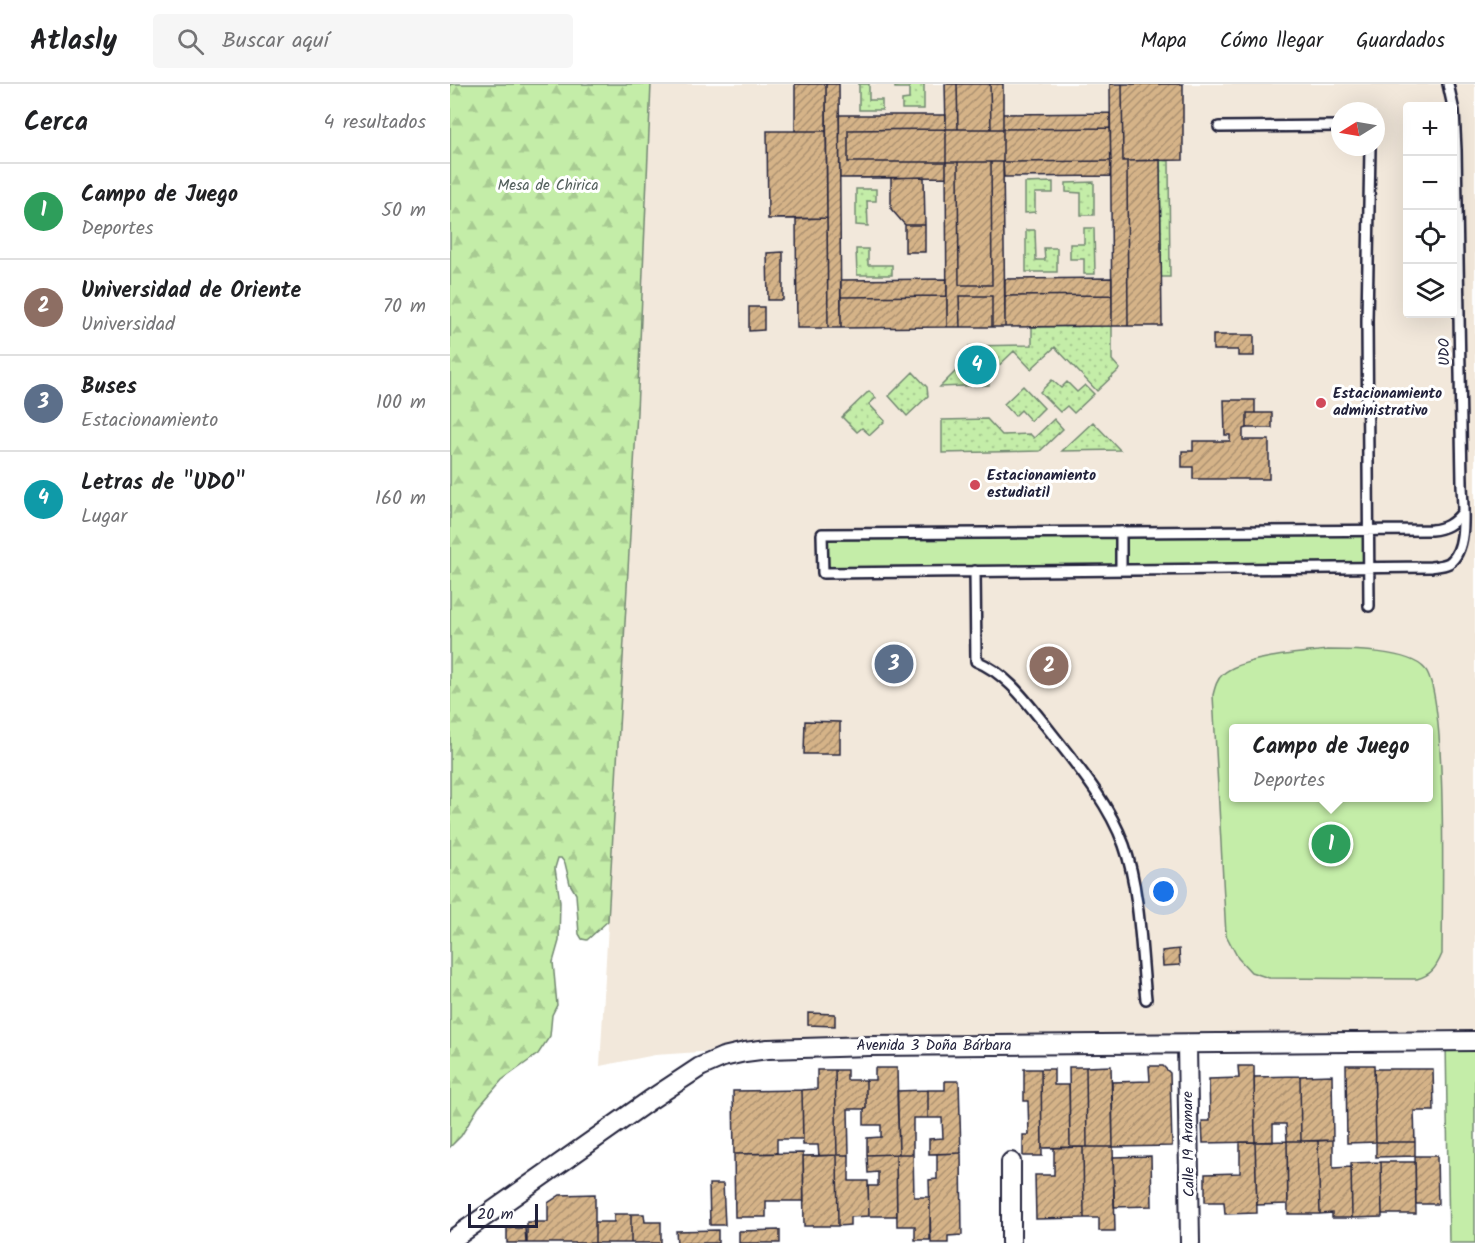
<!DOCTYPE html>
<html lang="es">
<meta charset="utf-8">
<style>
:root{--surface:#fff;--page:#f6f6f6;--text:#202124;--muted:#757577;--line:#e0e0e0;--accent:#d93025}
body{margin:0;font-family:Kalam,sans-serif;background:var(--page);color:var(--text)}
.controls{position:absolute;right:18px;top:18px;display:grid;overflow:hidden;border-radius:6px;box-shadow:0 6px 24px #0002}
.controls button{width:54px;height:54px;display:grid;place-items:center;padding:0;border:0;border-bottom:2px solid var(--line);background:var(--surface);color:var(--text);font:30px sans-serif}
.compass{position:absolute;left:881px;top:18px;width:54px;height:54px;border-radius:50%;background:var(--surface);box-shadow:0 6px 24px #0002;rotate:259deg}
.scale{position:absolute;left:18px;bottom:15px;width:70px;box-sizing:border-box;padding-left:6px;border:3px solid #22223b;border-top:0;font-size:16px;line-height:21px;white-space:nowrap;color:#22223b;-webkit-text-stroke:4px #fff;paint-order:stroke}
.you{position:absolute;left:714px;top:808px;width:21px;height:21px;margin:-15px;border:4px solid #fff;border-radius:50%;background:#1a73e8;box-shadow:0 0 0 9px #1a73e833}
.badge{display:grid;place-items:center;width:39px;height:39px;border-radius:50%;background:var(--accent);color:#fff;font-size:20px;font-weight:700}
.pin{position:absolute;translate:-50% -50%;border:3px solid #fff;box-shadow:0 2px 6px #0006}
.popup{position:absolute;left:779px;top:640px;width:204px;height:78px;box-sizing:border-box;display:grid;place-content:center;border-radius:6px;background:var(--surface);filter:drop-shadow(0 2px 4px #0005);font-size:20px;white-space:nowrap;color:var(--muted)}
.popup b{font-size:22px;color:var(--text)}
.popup::after{content:'';position:absolute;left:50%;top:100%;margin-left:-12px;border:12px solid transparent;border-top-color:var(--surface)}
.list{margin:0;padding:0;list-style:none}
h2{display:flex;justify-content:space-between;align-items:center;height:78px;margin:0;padding:0 24px;font-size:26px}
h2 small{font-size:20px;font-weight:400;color:var(--muted)}
.list li{display:grid;grid-template-columns:39px 1fr auto;gap:18px;align-items:center;box-sizing:border-box;height:96px;padding:0 24px;border-top:2px solid var(--line)}
.list b{display:block;font-size:22px;white-space:nowrap}
.list p{margin:0;font-size:20px;white-space:nowrap;color:var(--muted)}
.list em{font-size:20px;font-style:normal;color:var(--muted)}
.icon{flex:none;width:33px;height:33px;fill:none;stroke:currentColor;stroke-width:2;stroke-linecap:round;stroke-linejoin:round}
.map{position:relative;flex:none;width:1025px;height:1159px;overflow:hidden}
header{display:flex;align-items:center;gap:36px;box-sizing:border-box;height:84px;padding:0 30px;background:var(--surface);border-bottom:2px solid var(--line)}
header strong{font-size:28px}
nav{display:flex;gap:33px;margin-inline-start:auto;font-size:21px}
.search{width:420px;height:54px;background:var(--page);display:flex;align-items:center;gap:15px;box-sizing:border-box;padding:0 21px;border-radius:6px;color:var(--muted);font-size:22px}
main{display:flex}
aside{flex:1;background:var(--surface)}
.map>svg:first-child{display:block}
.built{fill:#f2e8db;fill-rule:evenodd}
.grass{fill:#c4eda8;stroke:#738872;stroke-width:1.5;fill-rule:evenodd}
.forest{fill:url(#forest-firs);stroke:#738872;stroke-width:1.5}
.garden{fill:url(#garden-dots);stroke:#738872;stroke-width:1.5}
.building{fill:url(#building-hatch);stroke:#22223b;stroke-width:1.5}
.lines{fill:none;stroke-linecap:round;stroke-linejoin:round}
.service-casing{stroke:#22223b;stroke-width:14}
.minor-casing{stroke:#22223b;stroke-width:22}
.service{stroke:#fff;stroke-width:9}
.minor{stroke:#fff;stroke-width:18}
.poi-dot{fill:#d1495b;stroke:#fff;stroke-width:2}
.labels{text-anchor:middle;dominant-baseline:central;stroke-width:6;stroke-linejoin:round;paint-order:stroke}
.park-label{font-size:15px;fill:#535f5c;stroke:#fff}
.street-label{font-size:15px;fill:#22223b;stroke:#fff}
.poi-label{font-size:15px;font-weight:bold;fill:#22223b;stroke:#fff;text-anchor:start}
</style>
<header>
<strong>Atlasly</strong>
<div class="search"><svg class="icon" aria-label="search" viewBox="0 0 24 24"><circle cx="10" cy="10" r="6"/><path d="M15 15l6 6"/></svg>Buscar aquí</div>
<nav><a>Mapa</a><a>Cómo llegar</a><a>Guardados</a></nav>
</header>
<main>
<aside>
<h2>Cerca<small>4 resultados</small></h2>
<ul class="list">
<li><span class="badge" style="background:#2e9e5b">1</span><div><b>Campo de Juego</b><p>Deportes</p></div><em>50 m</em></li>
<li><span class="badge" style="background:#8d6e63">2</span><div><b>Universidad de Oriente</b><p>Universidad</p></div><em>70 m</em></li>
<li><span class="badge" style="background:#5c6f8a">3</span><div><b>Buses</b><p>Estacionamiento</p></div><em>100 m</em></li>
<li><span class="badge" style="background:#0f9aa8">4</span><div><b>Letras de &quot;UDO&quot;</b><p>Lugar</p></div><em>160 m</em></li>
</ul>
</aside>
<div class="map">
<svg width="1025" height="1159" viewBox="0 0 1025 1159">
<defs>
<pattern id="forest-firs" width="22" height="20" patternUnits="userSpaceOnUse" patternTransform="scale(1.5)"><rect width="22" height="20" fill="#c4eda8"/><path d="M5 1l3.5 6h-7zM16 11l3.5 6h-7z" fill="#a8cb92"/></pattern>
<pattern id="garden-dots" width="8" height="8" patternUnits="userSpaceOnUse" patternTransform="scale(1.5)"><rect width="8" height="8" fill="#c4eda8"/><path d="M2 2h.1M6 6h.1" fill="none" stroke="#a8cb92" stroke-width="1.8" stroke-linecap="round"/></pattern>
<pattern id="building-hatch" width="6" height="6" patternUnits="userSpaceOnUse" patternTransform="scale(1.5)"><rect width="6" height="6" fill="#d5b388"/><path d="M-1 1l2-2M0 6l6-6M5 7l2-2" fill="none" stroke="#ac9170"/></pattern>
</defs>
<rect width="100%" height="100%" fill="#fff"/>
<filter id="ink" filterUnits="userSpaceOnUse"><feTurbulence type="fractalNoise" baseFrequency=".0167" numOctaves="2"/><feDisplacementMap in="SourceGraphic" scale="12" xChannelSelector="R" yChannelSelector="G"/><feConvolveMatrix kernelMatrix="1 2 1 2 8 2 1 2 1" color-interpolation-filters="sRGB"/></filter>
<g filter="url(#ink)">
<path class="built" d="M201,0H1025V953L354,961L205,971L150,982L187,328ZM958,22H1002V230H958ZM890,27H926V63H890ZM784,644H978V714H784Z"/>
<path class="grass" d="M917,449V481L673,484V451Z
M669,450V484L375,487L374,452Z
M878,566C901,566 959,566 975,585C998,611 992,825 992,870C986,884 981,891 967,895L819,894L801,888L788,874L776,851L763,611C765,603 767,595 773,590C792,573 852,569 878,566ZM978,644V714H784V644Z
M996,958H1025V1159H999Z"/>
<path class="forest" d="M0,0H201L187,328L158,837L137,856L132,855L129,850L126,810L120,800L115,779L111,774H108L105,784L110,818L109,857L103,878L107,921L102,931L100,952L88,970L52,996L28,1024L11,1052L0,1063Z"/>
<path class="garden" d="M409,0H419V16H432V26H409Z
M445,0H474V25H452V16L459,15V4H445Z
M710,76L719,77L720,193H711Z
M603,98V109H585V128L575,129V99Z
M644,98V131H631V109L616,108V99Z
M406,105H426V117H417L418,142L406,141Z
M634,144H644L645,190H634V175H620V160H634Z
M576,146H585L586,176H595L594,164H607V188H576Z
M406,165H418V181H442V191H407Z
M662,242V276L670,285L647,307L605,263L581,285L564,267L539,291V301L490,303L519,274V262L582,261V243Z
M463,288L477,303L478,312L457,332L439,312Z
M602,296L611,304L617,298L627,308L635,301L644,310L624,329L617,322L610,328L590,308Z
M573,302L594,324L581,337L571,326L565,332L554,320Z
M419,307L426,314L419,320L435,337L420,351L412,344L407,348L392,333Z
M537,335L552,351L580,350L584,354L604,335L613,345L590,367L492,369V336Z
M643,338L670,366L612,367Z"/>
<path class="building" d="M345,0H376V47H345Z
M376,0H389L391,244H378Z
M495,0H507L508,45H496Z
M507,0H540L541,45H508Z
M540,0H553V45H541Z
M660,0H672L673,77H677L678,242H662Z
M672,0H733V76L673,77Z
M660,29V44L553,45V30Z
M389,31H496V45L398,46V78H496V93L390,94Z
M660,44L661,77L553,78V45Z
M496,45V78H398V46Z
M496,45H553V78H496Z
M317,47H376L377,134L318,135Z
M710,76L712,242H678L677,77Z
M661,77L660,92L554,93L553,78Z
M496,78H508L509,201H542L541,78H553L555,243H542V212H509L510,243H497Z
M508,78H541L542,201H509Z
M474,93L475,141H455L441,125V94Z
M377,134L378,244H347L346,135Z
M455,141H475V168H455Z
M333,168V216H318L317,169Z
M662,194V211L555,212V195Z
M497,195V212L391,213V196Z
M662,211V242L555,243V212Z
M497,212V243L391,244V213Z
M509,212H542V243H510Z
M299,223H314V246L299,247Z
M763,251H804V272H788V266H763Z
M774,316H805V329H797V344L793,345V356H819V395H743V383H732V367H743V357H780V351H775Z
M797,329H822V344H797Z
M355,637L390,638V670H354Z
M729,865L730,881L713,882L712,867Z
M358,929L385,930V942L358,941Z
M896,981H924L926,1058L897,1059Z
M661,982L663,1063H637L636,983Z
M699,982H713L720,989L722,1062L663,1063L662,998L700,997Z
M788,982H804L805,1058L753,1059L752,1037H760L759,995L789,994Z
M619,983H636L637,1063H620Z
M425,984H447L449,1070L417,1071V1054L431,1053V1041H414V1025H416V996H425Z
M574,985H591L592,1072H573V1051H579L578,1017H574Z
M591,985H604V1001H619L620,1063L592,1064Z
M924,985H983L984,1027H964L965,1058H926Z
M367,986H385L387,1071L369,1072L368,1061H353L352,1006L367,1005Z
M385,986H397V996H416V1025H398L399,1071H387Z
M882,991L883,1056L851,1057L850,992Z
M850,992L851,1057H837L836,1040H823V1058H805L804,993Z
M495,997H509L511,1069L479,1070V1055L493,1054L492,1034H478V1006H495Z
M352,1006L353,1055H327V1069L284,1070L283,1007Z
M478,1006V1034H463V1070H449L447,1007Z
M883,1056V1084L901,1083L902,1134H882V1129L870,1130L868,1057Z
M837,1057H868L870,1130H838Z
M837,1057L838,1120L807,1121L805,1058Z
M790,1058H805L807,1129L775,1130L774,1118H755V1090L790,1089Z
M926,1058H965V1072L926,1073Z
M633,1063L634,1134L586,1135L585,1091H604V1064Z
M633,1063H663L665,1147H649V1134H634Z
M353,1069L354,1117H316V1133H285L284,1070Z
M511,1069L512,1151L498,1152V1159H481L479,1096L487,1095V1070Z
M446,1070L447,1132H419L418,1102H428V1088L418,1089L417,1071Z
M446,1070H463L464,1113H480V1156H465V1142H447Z
M387,1071L388,1142H354L353,1072Z
M387,1071H399V1097H418L419,1132L400,1133V1141L388,1142Z
M701,1072L702,1122L664,1123L663,1073Z
M965,1072H987L988,1120H966Z
M931,1078H965L966,1130H932Z
M931,1078L932,1133L902,1134L901,1079Z
M259,1100H273L275,1141H260Z
M145,1110V1159H77V1138H98V1119L110,1111Z
M164,1130H181V1159H145V1138H164Z
M181,1130H194L195,1138H211V1159H181Z
M57,1144H75L76,1159H57Z
M268,1146V1159H227L226,1147Z
M330,1146V1159H289V1147Z"/>
<g class="lines">
<g class="service-casing">
<path id="service" d="M998,0L1004,27L1006,66L1012,398C1012,420 1019,465 999,479C993,482 987,482 981,483L373,489L372,450L981,446C995,445 1003,440 1012,429
M769,43L890,42
M671,486V448
M525,487L526,577C556,589 576,617 596,642C624,678 658,717 674,761C690,806 691,867 696,915
M919,522L917,237L920,63"/>
</g>
<g class="minor-casing">
<path id="minor" d="M737,960L740,1159
M561,1078V1159
M0,1157L200,1016L250,983L273,973L295,968L318,965L420,962L1025,957"/>
</g>
<use href="#service" class="service"/>
<use href="#minor" class="minor"/>
</g>
</g>
<g class="poi-dot">
<circle cx="871" cy="319" r="6"/>
<circle cx="525" cy="401" r="6"/>
</g>
<g class="labels">
<g class="park-label">
<text x="98" y="102">Mesa de Chirica</text>
</g>
<g class="street-label">
<text transform="translate(995 268) rotate(-91)">UDO</text>
<text x="484" y="962">Avenida 3 Doña Bárbara</text>
<text transform="translate(739 1060) rotate(-91)">Calle 19 Aramare</text>
</g>
<g class="poi-label">
<text x="883" y="310">Estacionamiento<tspan x="883" dy="17">administrativo</tspan></text>
<text x="537" y="392">Estacionamiento<tspan x="537" dy="17">estudiatil</tspan></text>
</g>
</g>
</svg>
<div class="controls">
<button>+</button>
<button>−</button>
<button><svg class="icon" aria-label="locate" viewBox="0 0 24 24"><circle cx="12" cy="12" r="6"/><path d="M12 2v4M12 18v4M2 12h4M18 12h4"/></svg></button>
<button><svg class="icon" aria-label="layers" viewBox="0 0 24 24"><path d="M12 4l9 5-9 5-9-5zM3 14l9 5 9-5"/></svg></button>
</div>
<svg class="compass" viewBox="-18 -18 36 36"><path d="M0-13l5 13h-10z" fill="#e53935"/><path d="M0 13l5-13h-10z" fill="#757577"/></svg>
<div class="scale">20 m</div>
<div class="you"></div>
<div class="pin badge" style="left:881px;top:760px;background:#2e9e5b">1</div>
<div class="popup"><b>Campo de Juego</b>Deportes</div>
<div class="pin badge" style="left:599px;top:582px;background:#8d6e63">2</div>
<div class="pin badge" style="left:444px;top:580px;background:#5c6f8a">3</div>
<div class="pin badge" style="left:527px;top:281px;background:#0f9aa8">4</div>
</div>
</main>
